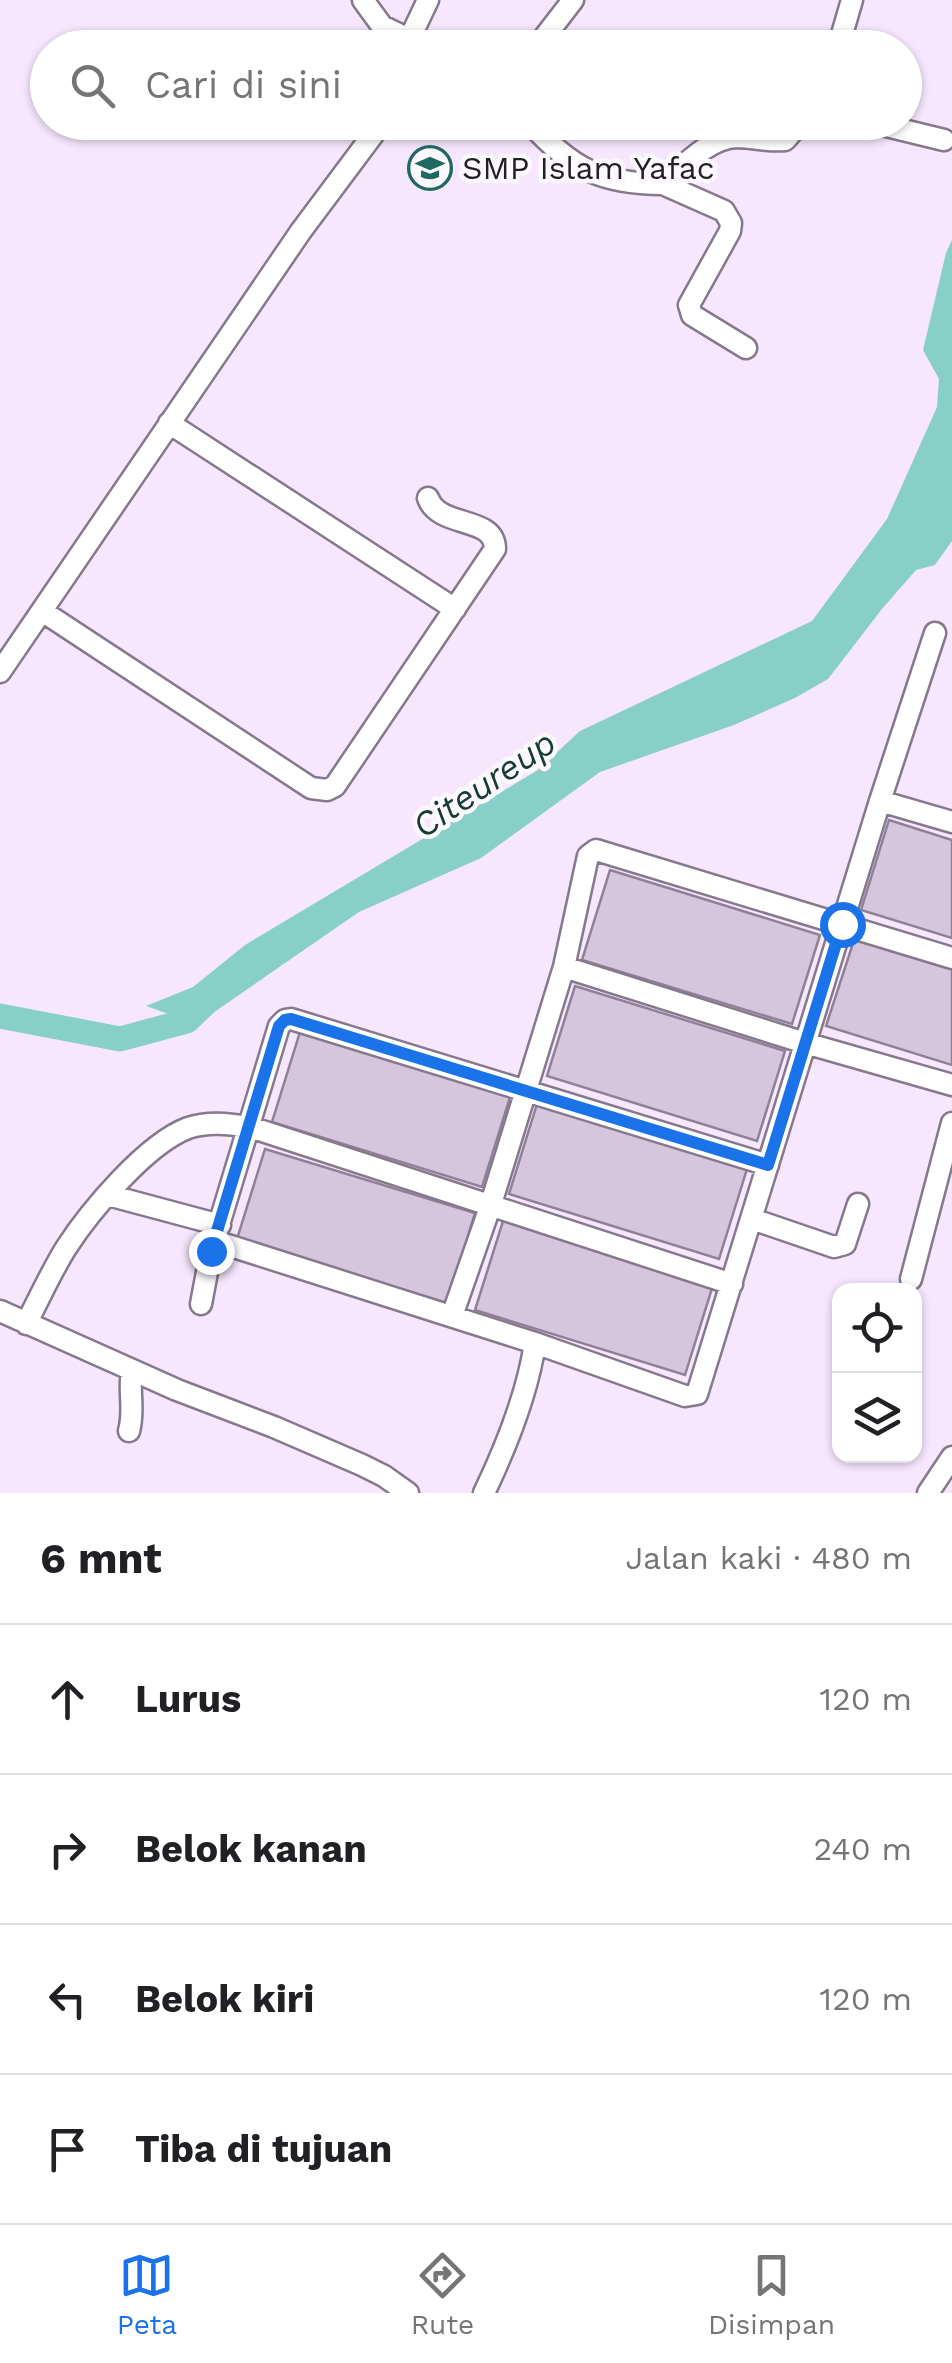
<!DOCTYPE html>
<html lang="id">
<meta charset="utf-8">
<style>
:root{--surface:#fff;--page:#f6f6f6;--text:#202124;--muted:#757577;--line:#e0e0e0;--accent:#1a73e8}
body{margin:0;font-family:"Work Sans",sans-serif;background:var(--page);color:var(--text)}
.controls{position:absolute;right:30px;bottom:30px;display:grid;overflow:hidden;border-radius:20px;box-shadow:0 2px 8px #0004}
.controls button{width:90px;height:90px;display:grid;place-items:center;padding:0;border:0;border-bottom:2px solid var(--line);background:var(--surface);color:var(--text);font:50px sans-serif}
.stop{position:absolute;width:30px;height:30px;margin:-22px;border:8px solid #1a73e8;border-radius:50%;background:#fff}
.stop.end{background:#1a73e8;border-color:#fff;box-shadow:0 2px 10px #0008}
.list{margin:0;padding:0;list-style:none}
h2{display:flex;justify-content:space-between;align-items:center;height:130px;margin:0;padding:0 40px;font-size:42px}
h2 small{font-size:32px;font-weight:400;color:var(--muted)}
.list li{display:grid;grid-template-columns:65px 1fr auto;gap:30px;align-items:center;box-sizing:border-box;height:150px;padding:0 40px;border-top:2px solid var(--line)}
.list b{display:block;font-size:38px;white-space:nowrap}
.list em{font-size:32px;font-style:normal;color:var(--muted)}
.icon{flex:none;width:55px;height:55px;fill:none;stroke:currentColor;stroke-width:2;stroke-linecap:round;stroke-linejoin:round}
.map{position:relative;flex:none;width:952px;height:1493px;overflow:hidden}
.search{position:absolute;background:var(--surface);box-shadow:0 2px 8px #0004;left:30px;right:30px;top:30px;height:110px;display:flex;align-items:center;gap:25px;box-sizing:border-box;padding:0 35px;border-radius:55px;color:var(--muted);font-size:38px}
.sheet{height:730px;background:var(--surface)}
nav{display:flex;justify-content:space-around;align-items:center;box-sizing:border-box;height:140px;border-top:2px solid var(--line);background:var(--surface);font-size:28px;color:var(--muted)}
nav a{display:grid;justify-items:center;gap:5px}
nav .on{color:var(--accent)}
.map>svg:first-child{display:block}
.water{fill:#88d0c7}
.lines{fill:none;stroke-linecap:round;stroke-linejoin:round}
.river{stroke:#88d0c7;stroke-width:25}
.building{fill:#d5c6dd;stroke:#8e8196;stroke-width:2.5}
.minor-casing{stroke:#86788d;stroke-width:25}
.minor{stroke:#fff;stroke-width:20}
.route{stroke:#1a73e8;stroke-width:12}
.labels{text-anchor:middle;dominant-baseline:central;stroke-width:9;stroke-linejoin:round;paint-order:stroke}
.poi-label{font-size:32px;fill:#241e27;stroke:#fcf9fe;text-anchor:start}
.water-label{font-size:35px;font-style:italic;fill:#163a36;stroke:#fcf9fe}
</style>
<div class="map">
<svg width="952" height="1493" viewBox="0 0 952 1493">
<rect width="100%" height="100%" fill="#f6e7fe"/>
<path class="water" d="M952,240V541L935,565L916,570L882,609L828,679L795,698L734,725L600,772L481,858L359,912L197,1024L146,1006L193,987L245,945L538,770L580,731L812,621L887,519L937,407L939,379L923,350L946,253Z"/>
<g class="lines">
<path class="river" d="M0,1016L120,1039L187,1021L211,998"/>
</g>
<path class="building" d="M889,820L952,840V938L861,910Z
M610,870L820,935L792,1024L582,960Z
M855,937L952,967V1065L826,1026Z
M575,986L785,1051L757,1141L547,1076Z
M300,1032L510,1097L482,1187L272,1122Z
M537,1104L747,1169L719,1259L509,1194Z
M265,1149L475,1213L447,1303L237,1239Z
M503,1221L713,1285L685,1375L475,1310Z"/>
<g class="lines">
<g class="minor-casing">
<path id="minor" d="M363,0L382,26L427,48
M410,38L428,0
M536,48L573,0
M838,48L852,0
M529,122C571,168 600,184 663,184C684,166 708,138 737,137C753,137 769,142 785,140L801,122
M870,122L944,140
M663,184L724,211L731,223L730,231L689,305L692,315L746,348
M169,423L455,609
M42,611L311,788L327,790L335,786L495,549C495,515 439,529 428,498
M0,672L301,231L375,132L380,127L391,122
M880,801L935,633
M564,967L588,856L596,850L952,958
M108,1195L220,1225
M752,1219L834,1247L845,1244L858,1204
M215,1241L535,1343L685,1396L697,1394L880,801L952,822
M911,1279L952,1123
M201,1304L211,1251L279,1026L285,1020L291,1019L768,1165
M0,1311L177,1390L274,1427L362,1465L384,1476L408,1493
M452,1316L490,1207L564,967L805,1043L952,1085
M26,1324C39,1299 51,1272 66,1248C90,1211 146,1144 188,1128C209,1121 229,1124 250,1127L732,1284
M129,1431C135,1409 128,1391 132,1370
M484,1493C505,1449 528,1391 535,1343
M928,1493L952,1457"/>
</g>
<use href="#minor" class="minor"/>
</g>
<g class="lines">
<path class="route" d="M211,1251L279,1026L285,1020L291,1019L768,1165L842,924"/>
</g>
<defs>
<g id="school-ring" transform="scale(2.25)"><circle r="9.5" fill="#fcf9fe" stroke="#206962" stroke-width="1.5"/><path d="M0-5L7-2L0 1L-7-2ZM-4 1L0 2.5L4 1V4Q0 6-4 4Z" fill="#206962"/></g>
</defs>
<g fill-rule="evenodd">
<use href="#school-ring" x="430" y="168"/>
</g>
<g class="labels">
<g class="poi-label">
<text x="462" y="168">SMP Islam Yafac</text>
</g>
<g class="water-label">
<text transform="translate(484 784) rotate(-34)">Citeureup</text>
</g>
</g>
</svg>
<div class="controls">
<button><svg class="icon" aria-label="locate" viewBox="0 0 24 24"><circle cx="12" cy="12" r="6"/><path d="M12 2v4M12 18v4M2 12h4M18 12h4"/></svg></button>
<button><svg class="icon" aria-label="layers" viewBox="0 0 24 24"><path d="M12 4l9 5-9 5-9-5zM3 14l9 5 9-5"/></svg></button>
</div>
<div class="stop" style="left:842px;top:924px"></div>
<div class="stop end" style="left:211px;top:1251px"></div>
<div class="search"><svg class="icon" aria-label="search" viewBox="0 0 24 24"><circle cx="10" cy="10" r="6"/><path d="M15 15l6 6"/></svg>Cari di sini</div>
</div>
<section class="sheet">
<h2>6 mnt<small>Jalan kaki · 480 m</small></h2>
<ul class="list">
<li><svg class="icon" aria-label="ahead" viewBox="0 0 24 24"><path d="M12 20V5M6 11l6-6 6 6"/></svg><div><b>Lurus</b></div><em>120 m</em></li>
<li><svg class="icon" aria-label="right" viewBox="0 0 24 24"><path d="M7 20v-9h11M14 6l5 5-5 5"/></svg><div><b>Belok kanan</b></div><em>240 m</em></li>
<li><svg class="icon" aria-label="left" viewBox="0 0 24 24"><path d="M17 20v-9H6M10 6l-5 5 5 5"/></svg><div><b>Belok kiri</b></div><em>120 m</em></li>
<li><svg class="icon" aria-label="arrive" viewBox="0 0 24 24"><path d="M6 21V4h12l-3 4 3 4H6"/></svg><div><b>Tiba di tujuan</b></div></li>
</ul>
</section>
<nav>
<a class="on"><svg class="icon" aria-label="map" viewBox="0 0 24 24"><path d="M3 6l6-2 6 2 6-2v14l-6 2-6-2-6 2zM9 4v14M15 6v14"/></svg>Peta</a>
<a><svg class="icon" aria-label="directions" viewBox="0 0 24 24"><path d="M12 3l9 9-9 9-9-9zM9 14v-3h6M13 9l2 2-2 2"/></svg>Rute</a>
<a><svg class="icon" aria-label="saved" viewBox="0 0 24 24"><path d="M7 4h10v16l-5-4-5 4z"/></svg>Disimpan</a>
</nav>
